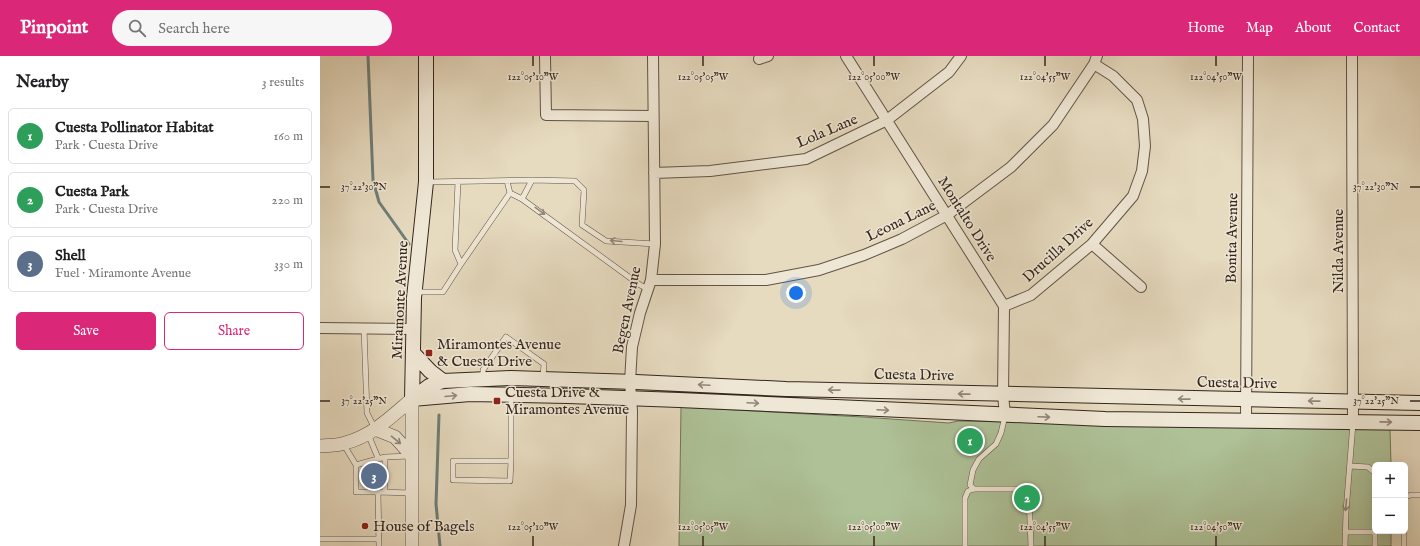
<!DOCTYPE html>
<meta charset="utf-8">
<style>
:root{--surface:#fff;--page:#f6f6f6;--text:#202124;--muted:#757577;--line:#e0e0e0;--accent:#db2777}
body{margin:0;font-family:"IM FELL English",serif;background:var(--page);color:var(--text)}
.controls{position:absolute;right:12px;bottom:12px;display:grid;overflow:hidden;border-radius:6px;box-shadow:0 4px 16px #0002}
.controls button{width:36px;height:36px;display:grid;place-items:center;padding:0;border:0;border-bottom:1px solid var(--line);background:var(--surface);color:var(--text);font:20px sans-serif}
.you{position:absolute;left:476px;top:237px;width:14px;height:14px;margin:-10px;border:3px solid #fff;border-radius:50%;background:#1a73e8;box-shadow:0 0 0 6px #1a73e833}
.badge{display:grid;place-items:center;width:26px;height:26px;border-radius:50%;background:var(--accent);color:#fff;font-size:13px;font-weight:700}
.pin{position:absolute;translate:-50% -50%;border:2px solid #fff;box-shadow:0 1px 4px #0006}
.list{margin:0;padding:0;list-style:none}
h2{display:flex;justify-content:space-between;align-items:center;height:52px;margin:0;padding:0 16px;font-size:17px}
h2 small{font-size:13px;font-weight:400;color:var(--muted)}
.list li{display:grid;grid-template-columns:26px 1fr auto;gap:12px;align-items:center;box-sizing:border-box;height:56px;margin:0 8px 8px;padding:0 8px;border:1px solid var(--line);border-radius:6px}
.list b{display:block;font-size:15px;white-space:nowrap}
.list p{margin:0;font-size:13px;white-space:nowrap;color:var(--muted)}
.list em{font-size:13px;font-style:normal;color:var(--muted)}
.actions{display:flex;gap:8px;padding:12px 16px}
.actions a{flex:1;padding:9px 0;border:1px solid var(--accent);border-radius:6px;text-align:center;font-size:14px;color:var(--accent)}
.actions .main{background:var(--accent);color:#fff}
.icon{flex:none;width:22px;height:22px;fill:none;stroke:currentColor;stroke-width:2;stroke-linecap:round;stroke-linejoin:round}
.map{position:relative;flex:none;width:1100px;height:490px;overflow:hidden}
header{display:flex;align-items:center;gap:24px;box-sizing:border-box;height:56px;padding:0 20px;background:var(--accent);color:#fff}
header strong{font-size:19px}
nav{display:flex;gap:22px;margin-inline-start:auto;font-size:14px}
.search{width:280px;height:36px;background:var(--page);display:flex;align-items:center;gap:10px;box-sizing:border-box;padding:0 14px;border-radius:22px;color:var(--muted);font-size:15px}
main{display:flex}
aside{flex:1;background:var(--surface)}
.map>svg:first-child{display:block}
.green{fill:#aec197;stroke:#71745a}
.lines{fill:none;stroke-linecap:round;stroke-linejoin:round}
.stream{stroke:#6f7f79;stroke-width:3}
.service-casing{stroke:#605346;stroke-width:6}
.minor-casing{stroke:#605346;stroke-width:12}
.tertiary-casing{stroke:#605346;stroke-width:14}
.secondary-casing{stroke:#34261e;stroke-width:16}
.service{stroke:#efe7d5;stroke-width:5}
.minor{stroke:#efe7d5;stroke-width:10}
.tertiary{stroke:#efe7d5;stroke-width:13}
.secondary{stroke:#efe7d5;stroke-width:14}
.oneway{stroke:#92867a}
.ticks{fill:none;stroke:#34261e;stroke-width:1.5}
.poi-dot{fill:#8f2418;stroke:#efe7d5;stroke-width:1.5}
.labels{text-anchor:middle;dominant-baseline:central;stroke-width:3;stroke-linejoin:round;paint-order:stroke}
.street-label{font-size:15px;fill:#34261e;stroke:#efe7d5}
.poi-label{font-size:15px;fill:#34261e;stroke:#efe7d5;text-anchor:start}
.ticks-label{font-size:10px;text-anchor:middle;fill:#34261e;stroke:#efe7d5;stroke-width:3;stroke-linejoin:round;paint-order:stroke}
</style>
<header>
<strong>Pinpoint</strong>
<div class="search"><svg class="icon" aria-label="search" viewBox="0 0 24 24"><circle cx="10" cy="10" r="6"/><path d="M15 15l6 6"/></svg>Search here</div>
<nav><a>Home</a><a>Map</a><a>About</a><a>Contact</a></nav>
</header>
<main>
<aside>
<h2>Nearby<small>3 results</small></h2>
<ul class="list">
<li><span class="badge" style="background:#2e9e5b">1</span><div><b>Cuesta Pollinator Habitat</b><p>Park · Cuesta Drive</p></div><em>160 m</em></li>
<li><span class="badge" style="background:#2e9e5b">2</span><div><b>Cuesta Park</b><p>Park · Cuesta Drive</p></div><em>220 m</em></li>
<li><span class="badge" style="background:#5c6f8a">3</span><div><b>Shell</b><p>Fuel · Miramonte Avenue</p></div><em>330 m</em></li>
</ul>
<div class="actions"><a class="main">Save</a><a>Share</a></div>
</aside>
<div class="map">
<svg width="1100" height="490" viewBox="0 0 1100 490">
<rect width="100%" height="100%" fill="#e6dabf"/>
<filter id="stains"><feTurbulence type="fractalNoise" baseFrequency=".005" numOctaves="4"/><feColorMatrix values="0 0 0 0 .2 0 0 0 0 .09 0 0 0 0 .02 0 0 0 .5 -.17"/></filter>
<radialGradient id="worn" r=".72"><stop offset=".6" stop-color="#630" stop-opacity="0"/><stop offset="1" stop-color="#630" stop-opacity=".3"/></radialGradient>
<path class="green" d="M361,351L542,361L629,367L638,365L1070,373L1071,409H1055V475H1071V490H359Z"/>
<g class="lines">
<path class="stream" d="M48,0L53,124L59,146L89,188
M119,359L116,448L120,490"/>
<g class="service-casing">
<path id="service" d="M187,125L190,137
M107,126L212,124
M138,126L135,194L141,208
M328,233L320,229L202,143L212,124L255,125L264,134L262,169L286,185L335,188
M95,236H123L141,208L190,137L202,143
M44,272L47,357L55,373
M163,322V314L186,281L224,308L223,321
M191,340V405H133V424L190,425L191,405
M48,378L58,402
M24,389L36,409L65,401L90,400
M65,401V436
M36,409V436H58
M1030,410L1048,411L1055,417V490
M654,433L650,429L653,414L659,403L676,388L681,377L685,360
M1085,441L1091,439H1100
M1025,476H1055
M0,483H59
M59,490L58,436L91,437
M645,490V442L648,435L654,433H703L709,439L711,490
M1025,490L1026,456L1033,367
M1084,490V475"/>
</g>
<g class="minor-casing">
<path id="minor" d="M225,0L226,59L333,60
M526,0L684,250L683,339L685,359
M1032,0L1033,366
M439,3L448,0
M334,117L390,115L486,103L567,64L629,16L641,0
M772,188L821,231
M331,224H446L499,214L544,199L582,183L627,159L691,111L733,69L774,8L777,0
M684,250L711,239L772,188L813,140L822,115L825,90L823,63L817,44L793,20L774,8
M0,272L94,273
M926,365L928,0
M304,490L311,449L312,355L310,326L312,291L320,257L331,224L335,188L333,0"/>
</g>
<g class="tertiary-casing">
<path id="tertiary" d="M55,373L75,381L92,400
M0,390C8,389 17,390 25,387C52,380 71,361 92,343
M92,490V343"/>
</g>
<g class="secondary-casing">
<path id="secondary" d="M94,298L110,315L123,325
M92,343L109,330L123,325L191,322L316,326L466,333L1100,347
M92,343L150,338L248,340L359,344L785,363L1100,367
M92,343L94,242L106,126V0"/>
</g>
<use href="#service" class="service"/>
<use href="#minor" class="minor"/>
<use href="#tertiary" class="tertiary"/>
<use href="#secondary" class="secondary"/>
</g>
<defs><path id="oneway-shaft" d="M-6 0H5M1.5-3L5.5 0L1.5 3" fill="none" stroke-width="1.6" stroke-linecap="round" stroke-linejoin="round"/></defs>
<g class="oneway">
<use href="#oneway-shaft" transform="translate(220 155) rotate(36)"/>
<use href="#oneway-shaft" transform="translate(296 185) rotate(-175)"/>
<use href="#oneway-shaft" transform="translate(384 329) rotate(-177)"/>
<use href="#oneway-shaft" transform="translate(514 334) rotate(-179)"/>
<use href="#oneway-shaft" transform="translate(644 338) rotate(-179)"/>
<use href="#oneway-shaft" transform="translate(131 340) rotate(-5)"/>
<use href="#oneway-shaft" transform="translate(864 343) rotate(-179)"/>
<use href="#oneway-shaft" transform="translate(994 345) rotate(-179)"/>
<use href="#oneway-shaft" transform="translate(433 347) rotate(3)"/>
<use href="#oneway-shaft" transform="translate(563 354) rotate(3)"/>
<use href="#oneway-shaft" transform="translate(724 361) rotate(2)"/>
<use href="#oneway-shaft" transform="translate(1066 366) rotate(1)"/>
<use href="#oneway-shaft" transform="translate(76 384) rotate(39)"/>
<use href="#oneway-shaft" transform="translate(1026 449) rotate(95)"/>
</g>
<path class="ticks" d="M213,0V10M383,0V10M554,0V10M725,0V10M896,0V10M0,131H10M1090,131H1100M0,345H10M1090,345H1100M213,480V490M383,480V490M554,480V490M725,480V490M896,480V490"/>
<g class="poi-dot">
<rect x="105" y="293" width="8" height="8" rx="2"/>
<rect x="173" y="341" width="8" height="8" rx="2"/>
<circle cx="45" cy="470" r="4"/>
</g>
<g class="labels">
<g class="street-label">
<text transform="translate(507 75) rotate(-23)">Lola Lane</text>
<text transform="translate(647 163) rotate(58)">Montalto Drive</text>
<text transform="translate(581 165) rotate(-26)">Leona Lane</text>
<text transform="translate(912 182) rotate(-89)">Bonita Avenue</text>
<text transform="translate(738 194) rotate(-42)">Drucilla Drive</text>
<text transform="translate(1018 195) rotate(-90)">Nilda Avenue</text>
<text transform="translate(80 244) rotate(-87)">Miramonte Avenue</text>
<text transform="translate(307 254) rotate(-78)">Begen Avenue</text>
<text transform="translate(594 319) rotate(1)">Cuesta Drive</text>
<text transform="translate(917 327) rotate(1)">Cuesta Drive</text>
</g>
<g class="poi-label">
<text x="117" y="288">Miramontes Avenue<tspan x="117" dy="17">&amp; Cuesta Drive</tspan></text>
<text x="185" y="336">Cuesta Drive &amp;<tspan x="185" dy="17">Miramontes Avenue</tspan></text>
<text x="53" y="470">House of Bagels</text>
</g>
</g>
<g class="ticks-label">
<text x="213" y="24">122°05'10"W</text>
<text x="383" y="24">122°05'05"W</text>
<text x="554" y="24">122°05'00"W</text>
<text x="725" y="24">122°04'55"W</text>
<text x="896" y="24">122°04'50"W</text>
<text x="44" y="134">37°22'30"N</text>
<text x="1056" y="134">37°22'30"N</text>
<text x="44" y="348">37°22'25"N</text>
<text x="1056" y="348">37°22'25"N</text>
<text x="213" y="474">122°05'10"W</text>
<text x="383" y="474">122°05'05"W</text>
<text x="554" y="474">122°05'00"W</text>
<text x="725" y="474">122°04'55"W</text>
<text x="896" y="474">122°04'50"W</text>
</g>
<rect width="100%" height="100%" filter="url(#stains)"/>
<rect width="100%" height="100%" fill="url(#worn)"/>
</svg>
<div class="controls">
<button>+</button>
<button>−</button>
</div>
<div class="you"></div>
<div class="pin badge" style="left:650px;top:385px;background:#2e9e5b">1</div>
<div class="pin badge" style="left:707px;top:442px;background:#2e9e5b">2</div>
<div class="pin badge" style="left:54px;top:420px;background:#5c6f8a">3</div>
</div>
</main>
